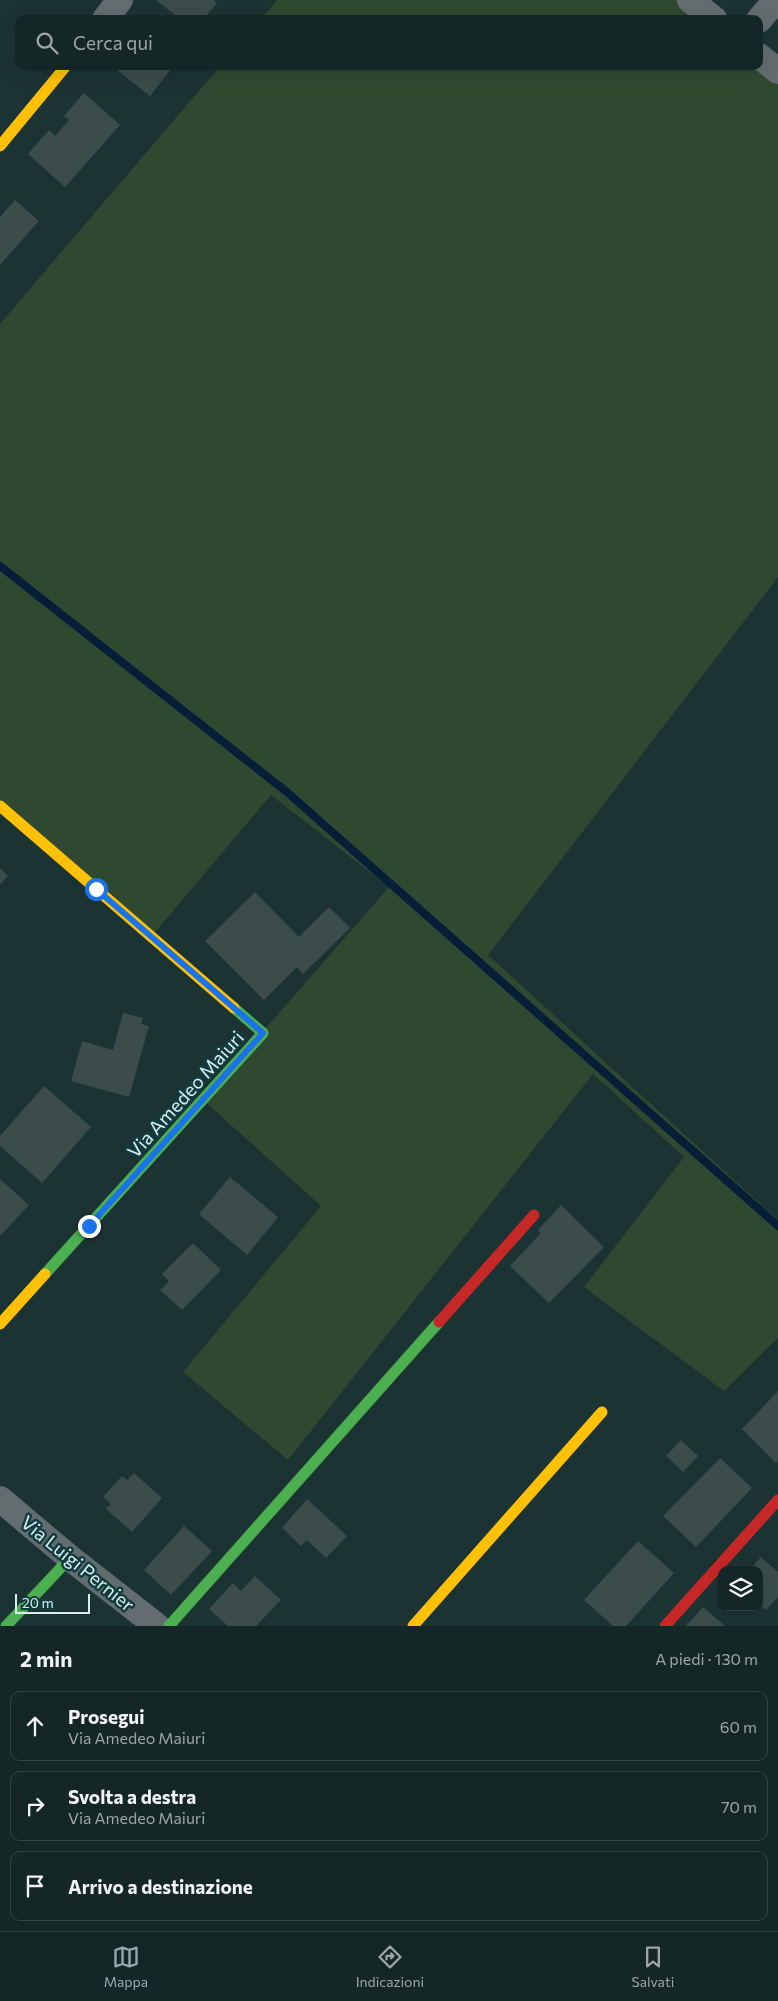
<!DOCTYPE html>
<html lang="it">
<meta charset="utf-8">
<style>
:root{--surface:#152627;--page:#1e2e2f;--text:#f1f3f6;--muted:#9da5a7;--line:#344344;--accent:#96adae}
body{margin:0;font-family:Commissioner,sans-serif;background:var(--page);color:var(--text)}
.controls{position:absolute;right:15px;bottom:15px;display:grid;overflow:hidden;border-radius:10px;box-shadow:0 5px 20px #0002}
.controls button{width:45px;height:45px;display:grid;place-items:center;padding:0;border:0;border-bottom:1px solid var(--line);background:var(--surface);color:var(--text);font:25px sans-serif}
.scale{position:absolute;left:15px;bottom:12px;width:75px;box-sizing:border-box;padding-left:5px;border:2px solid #d8eeef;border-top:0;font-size:14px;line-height:18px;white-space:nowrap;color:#d8eeef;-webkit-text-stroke:4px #123c3f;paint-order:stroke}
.stop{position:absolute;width:15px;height:15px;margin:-11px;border:4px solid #1a73e8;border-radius:50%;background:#fff}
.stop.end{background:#1a73e8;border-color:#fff;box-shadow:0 1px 5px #0008}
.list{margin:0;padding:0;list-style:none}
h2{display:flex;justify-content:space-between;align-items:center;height:65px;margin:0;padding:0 20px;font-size:21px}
h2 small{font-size:16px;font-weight:400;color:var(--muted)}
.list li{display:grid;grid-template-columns:32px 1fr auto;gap:15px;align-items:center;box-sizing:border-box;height:70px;margin:0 10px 10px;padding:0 10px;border:1px solid var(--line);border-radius:10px}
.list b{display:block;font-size:19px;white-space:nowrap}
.list p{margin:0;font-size:16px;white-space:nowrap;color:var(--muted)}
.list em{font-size:16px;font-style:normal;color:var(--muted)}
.icon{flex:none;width:28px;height:28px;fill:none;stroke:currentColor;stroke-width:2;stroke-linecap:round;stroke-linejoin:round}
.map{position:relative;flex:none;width:778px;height:1626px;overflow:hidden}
.search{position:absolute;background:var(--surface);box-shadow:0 5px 20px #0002;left:15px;right:15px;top:15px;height:55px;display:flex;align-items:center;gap:12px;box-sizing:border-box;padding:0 18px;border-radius:10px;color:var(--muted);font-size:19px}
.sheet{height:305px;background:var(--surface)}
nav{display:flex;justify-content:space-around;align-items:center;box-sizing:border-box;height:70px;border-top:1px solid var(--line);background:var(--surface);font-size:14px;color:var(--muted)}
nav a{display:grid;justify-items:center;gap:2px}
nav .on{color:var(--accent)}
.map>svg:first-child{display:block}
.green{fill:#2f4931}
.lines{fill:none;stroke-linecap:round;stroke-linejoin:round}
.stream{stroke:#071e39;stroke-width:8}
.building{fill:#3b4c4b}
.street{stroke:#636d70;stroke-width:26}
.fast{stroke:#4caf50;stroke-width:11}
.slow{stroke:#ffc107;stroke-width:11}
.jam{stroke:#c62828;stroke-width:11}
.route{stroke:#1a73e8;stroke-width:6}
.labels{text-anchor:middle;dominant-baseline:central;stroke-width:5;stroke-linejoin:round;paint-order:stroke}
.street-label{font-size:19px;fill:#d8eeef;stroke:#123c3f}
</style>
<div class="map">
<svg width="778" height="1626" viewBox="0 0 778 1626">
<rect width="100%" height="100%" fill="#1c3334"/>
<path class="green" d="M277,0H690L714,19H261Z
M220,66H759L778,71V577L488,955L778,1220V1338L724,1391L584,1287L684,1157L593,1074L288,1460L183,1372L321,1206L203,1100L389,887L271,795L151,937L0,806V324Z"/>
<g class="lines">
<path class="stream" d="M0,566L288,793L778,1226"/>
</g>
<path class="building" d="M156,0H213L217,3L203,19H180Z
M112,66H170L172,68L150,96Z
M84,93L120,125L65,187L28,154L49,130L55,136L69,120L64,116Z
M15,200L39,221L0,265V217Z
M0,868L8,876L0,885Z
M255,892L299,937L329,907L350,928L303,974L297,967L264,1000L205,941Z
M123,1013L143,1018L141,1024L149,1026L129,1097L71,1081L82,1041L113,1050Z
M44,1086L91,1127L42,1183L0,1146V1136Z
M230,1177L278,1217L247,1255L199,1214Z
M0,1179L29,1205L0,1236Z
M561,1205L604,1247L549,1303L510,1266L541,1233L538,1230Z
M193,1243L221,1270L182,1310L160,1290L169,1281L162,1274Z
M778,1391V1461L776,1463L742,1429Z
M681,1440L698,1456L683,1472L666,1456Z
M720,1458L752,1488L696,1547L663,1516Z
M134,1473L162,1498L132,1532L106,1509L111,1504L103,1497L122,1476L127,1480Z
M307,1499L347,1536L326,1558L307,1540L301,1546L282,1528Z
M184,1526L212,1551L171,1595L144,1570Z
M638,1541L674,1573L626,1626H613L584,1600Z
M761,1557L778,1572V1597L766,1610L759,1604V1570H749Z
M255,1576L281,1600L256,1626H228L209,1609L233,1583L241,1591Z
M703,1607L725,1626H686Z"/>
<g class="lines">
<path class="street" d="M690,0L714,19
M105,19L120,0
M759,20L776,0
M759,56L778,71
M0,1499L70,1558L157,1626"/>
<path class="fast" d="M45,1274L263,1033L234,1008
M6,1626L70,1558
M169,1626L439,1322"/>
<path class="slow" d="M0,146L66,66
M0,806L234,1008
M0,1324L45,1274
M413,1626L602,1412"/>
<path class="jam" d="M439,1322L534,1215
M665,1626L778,1500"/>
</g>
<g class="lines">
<path class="route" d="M89,1226L263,1033L96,889"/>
</g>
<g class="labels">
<g class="street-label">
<text transform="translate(185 1094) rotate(-48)">Via Amedeo Maiuri</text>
<text transform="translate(78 1563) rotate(39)">Via Luigi Pernier</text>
</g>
</g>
</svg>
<div class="controls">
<button><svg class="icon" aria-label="layers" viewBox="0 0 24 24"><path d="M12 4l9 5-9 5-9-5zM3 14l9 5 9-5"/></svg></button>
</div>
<div class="scale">20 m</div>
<div class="stop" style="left:96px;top:889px"></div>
<div class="stop end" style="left:89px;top:1226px"></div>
<div class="search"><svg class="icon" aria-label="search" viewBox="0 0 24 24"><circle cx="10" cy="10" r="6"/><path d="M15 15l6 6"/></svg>Cerca qui</div>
</div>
<section class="sheet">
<h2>2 min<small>A piedi · 130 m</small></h2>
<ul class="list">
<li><svg class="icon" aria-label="ahead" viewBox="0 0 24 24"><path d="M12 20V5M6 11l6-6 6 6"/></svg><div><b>Prosegui</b><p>Via Amedeo Maiuri</p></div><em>60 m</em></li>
<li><svg class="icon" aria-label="right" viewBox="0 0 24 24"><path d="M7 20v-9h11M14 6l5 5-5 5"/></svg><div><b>Svolta a destra</b><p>Via Amedeo Maiuri</p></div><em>70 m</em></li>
<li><svg class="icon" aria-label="arrive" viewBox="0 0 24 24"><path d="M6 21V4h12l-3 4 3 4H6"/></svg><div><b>Arrivo a destinazione</b></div></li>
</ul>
</section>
<nav>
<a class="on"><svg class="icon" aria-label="map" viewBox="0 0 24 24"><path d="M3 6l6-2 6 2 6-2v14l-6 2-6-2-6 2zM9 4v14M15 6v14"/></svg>Mappa</a>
<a><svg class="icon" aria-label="directions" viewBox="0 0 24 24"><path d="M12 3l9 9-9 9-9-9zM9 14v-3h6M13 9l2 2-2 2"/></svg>Indicazioni</a>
<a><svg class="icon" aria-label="saved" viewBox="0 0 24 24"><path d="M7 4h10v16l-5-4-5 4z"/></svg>Salvati</a>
</nav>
